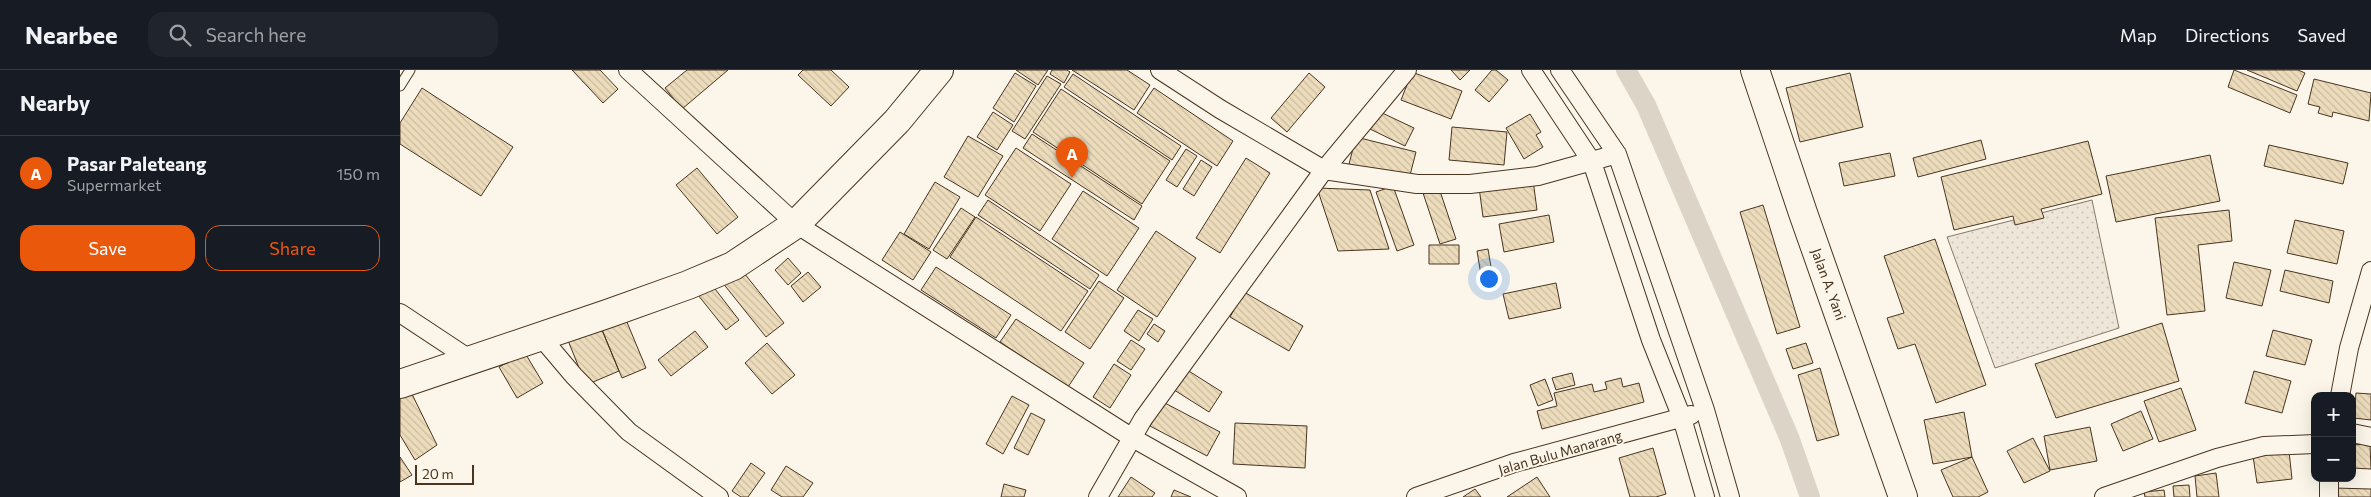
<!DOCTYPE html>
<meta charset="utf-8">
<style>
:root{--surface:#171b24;--page:#20242c;--text:#f1f3f6;--muted:#9ea1a6;--line:#363941;--accent:#ea580c}
body{margin:0;font-family:Commissioner,sans-serif;background:var(--page);color:var(--text)}
.controls{position:absolute;right:15px;bottom:15px;display:grid;overflow:hidden;border-radius:10px;box-shadow:0 5px 20px #0002}
.controls button{width:45px;height:45px;display:grid;place-items:center;padding:0;border:0;border-bottom:1px solid var(--line);background:var(--surface);color:var(--text);font:25px sans-serif}
.scale{position:absolute;left:15px;bottom:12px;width:59px;box-sizing:border-box;padding-left:5px;border:2px solid #4a3520;border-top:0;font-size:14px;line-height:18px;white-space:nowrap;color:#4a3520;-webkit-text-stroke:4px #fbf6e9;paint-order:stroke}
.you{position:absolute;left:1088px;top:208px;width:18px;height:18px;margin:-12px;border:4px solid #fff;border-radius:50%;background:#1a73e8;box-shadow:0 0 0 8px #1a73e833}
.badge{display:grid;place-items:center;width:32px;height:32px;border-radius:50%;background:var(--accent);color:#fff;font-size:16px;font-weight:700}
.pin{position:absolute;translate:-50% -41px;filter:drop-shadow(0 1px 2px #0008)}
.pin::after{content:'';position:absolute;top:26px;width:18px;height:15px;background:inherit;clip-path:polygon(0 0,100% 0,50% 100%)}
.list{margin:0;padding:0;list-style:none}
h2{display:flex;justify-content:space-between;align-items:center;height:65px;margin:0;padding:0 20px;font-size:21px}
h2 small{font-size:16px;font-weight:400;color:var(--muted)}
.list li{display:grid;grid-template-columns:32px 1fr auto;gap:15px;align-items:center;box-sizing:border-box;height:75px;padding:0 20px;border-top:1px solid var(--line)}
.list b{display:block;font-size:19px;white-space:nowrap}
.list p{margin:0;font-size:16px;white-space:nowrap;color:var(--muted)}
.list em{font-size:16px;font-style:normal;color:var(--muted)}
.actions{display:flex;gap:10px;padding:15px 20px}
.actions a{flex:1;padding:11px 0;border:1px solid var(--accent);border-radius:15px;text-align:center;font-size:18px;color:var(--accent)}
.actions .main{background:var(--accent);color:#fff}
.icon{flex:none;width:28px;height:28px;fill:none;stroke:currentColor;stroke-width:2;stroke-linecap:round;stroke-linejoin:round}
.map{position:relative;flex:none;width:1971px;height:427px;overflow:hidden}
header{display:flex;align-items:center;gap:30px;box-sizing:border-box;height:70px;padding:0 25px;background:var(--surface);border-bottom:1px solid var(--line)}
header strong{font-size:24px}
nav{display:flex;gap:28px;margin-inline-start:auto;font-size:18px}
.search{width:350px;height:45px;background:var(--page);display:flex;align-items:center;gap:12px;box-sizing:border-box;padding:0 18px;border-radius:15px;color:var(--muted);font-size:19px}
main{display:flex}
aside{flex:1;background:var(--surface)}
.map>svg:first-child{display:block}
.grass{fill:url(#grass-dots);stroke:#887966}
.lines{fill:none;stroke-linecap:round;stroke-linejoin:round}
.canal{stroke:#dcd4c6;stroke-width:20}
.building{fill:url(#building-back-hatch);stroke:#4a3520}
.lane-casing{stroke:#4a3520;stroke-width:11}
.street-casing{stroke:#4a3520;stroke-width:20}
.primary-casing{stroke:#4a3520;stroke-width:30}
.highway-casing{stroke:#4a3520;stroke-width:30}
.lane{stroke:#fbf6e9;stroke-width:9}
.street{stroke:#fbf6e9;stroke-width:18}
.primary{stroke:#fbf6e9;stroke-width:28}
.highway{stroke:#fbf6e9;stroke-width:28}
.labels{text-anchor:middle;dominant-baseline:central;stroke-width:4;stroke-linejoin:round;paint-order:stroke}
.street-label{font-size:14px;fill:#4a3520;stroke:#fbf6e9}
</style>
<header>
<strong>Nearbee</strong>
<div class="search"><svg class="icon" aria-label="search" viewBox="0 0 24 24"><circle cx="10" cy="10" r="6"/><path d="M15 15l6 6"/></svg>Search here</div>
<nav><a>Map</a><a>Directions</a><a>Saved</a></nav>
</header>
<main>
<aside>
<h2>Nearby<small></small></h2>
<ul class="list">
<li><span class="badge">A</span><div><b>Pasar Paleteang</b><p>Supermarket</p></div><em>150 m</em></li>
</ul>
<div class="actions"><a class="main">Save</a><a>Share</a></div>
</aside>
<div class="map">
<svg width="1971" height="427" viewBox="0 0 1971 427">
<defs>
<pattern id="grass-dots" width="8" height="8" patternUnits="userSpaceOnUse" patternTransform="scale(1.25)"><rect width="8" height="8" fill="#ede6d9"/><path d="M2 2h.1M6 6h.1" fill="none" stroke="#cdc6ba" stroke-width="1.8" stroke-linecap="round"/></pattern>
<pattern id="building-back-hatch" width="6" height="6" patternUnits="userSpaceOnUse" patternTransform="scale(1.25)"><rect width="6" height="6" fill="#ecdcbc"/><path d="M-1 5l2 2M0 0l6 6M5-1l2 2" fill="none" stroke="#ccbda1"/></pattern>
</defs>
<rect width="100%" height="100%" fill="#fbf6e9"/>
<path class="grass" d="M1692,130L1719,258L1595,298L1547,167Z"/>
<g class="lines">
<path class="canal" d="M1226,0L1246,35L1389,367L1410,427"/>
</g>
<path class="building" d="M172,0H200L218,19L203,33Z
M287,0H328L282,39L265,18Z
M403,0H431L449,17L431,36L398,5Z
M616,0H648L638,15Z
M652,0H667L670,2L664,13L650,4Z
M672,0H727L750,15L734,40Z
M1051,0H1070L1060,10Z
M1092,0H1096L1108,10L1089,32L1075,20Z
M1834,0L1897,25L1890,43L1828,17Z
M1847,0H1898L1905,3L1897,21Z
M1012,2L1062,21L1051,49L1001,30Z
M615,3L636,16L614,52L593,38Z
M909,3L925,17L887,62L871,48Z
M1450,3L1463,57L1400,72L1386,18Z
M673,4L781,76L772,90L664,17Z
M647,6L661,14L625,69L612,61Z
M1914,9L1971,23L1969,51L1933,42L1932,47L1918,43L1920,37L1908,34Z
M22,18L113,77L81,126L0,74V53Z
M754,18L833,71L817,96L737,43Z
M661,19L770,91L742,134L633,62Z
M978,41L1014,58L1005,76L970,59Z
M593,42L613,55L597,80L577,67Z
M1130,44L1141,62L1136,65L1143,77L1124,89L1106,58Z
M1052,57L1107,62L1104,95L1049,90Z
M632,64L742,136L734,150L623,78Z
M568,66L603,86L578,127L544,107Z
M956,67L1016,82L1009,109L949,94Z
M1581,70L1586,89L1518,107L1513,88Z
M1688,71L1702,124L1641,139L1644,148L1615,155L1613,146L1554,160L1541,107Z
M1869,75L1948,93L1943,114L1864,96Z
M616,78L671,114L640,161L585,125Z
M786,79L797,86L777,117L766,110Z
M1490,83L1495,106L1444,116L1439,93Z
M1810,85L1820,131L1716,152L1706,106Z
M846,88L870,103L820,183L796,168Z
M801,90L812,97L794,126L783,119Z
M297,98L338,147L317,164L276,115Z
M1133,110L1137,140L1083,147L1079,117Z
M535,112L560,127L529,179L504,164Z
M1038,115L1056,169L1040,174L1022,120Z
M993,116L1014,175L997,181L976,122Z
M917,118L970,120L989,179L938,181Z
M683,121L739,158L707,206L652,169Z
M588,130L699,205L690,219L578,145Z
M1363,135L1400,257L1377,264L1340,142Z
M561,138L575,147L547,189L533,180Z
M1829,140L1832,171L1798,175L1805,241L1767,245L1755,148Z
M1149,145L1154,172L1104,182L1099,154Z
M576,147L688,221L661,261L550,187Z
M1895,150L1944,161L1937,194L1887,183Z
M756,161L796,188L757,247L717,220Z
M500,162L531,182L513,210L482,190Z
M1535,169L1586,315L1536,333L1515,274L1498,279L1487,248L1504,243L1484,186Z
M1029,175H1059V194H1029Z
M1088,179L1093,209L1082,211L1077,181Z
M388,188L401,203L388,215L375,200Z
M1834,192L1871,200L1862,236L1826,228Z
M536,197L611,245L596,268L521,220Z
M340,198L384,253L366,267L322,212Z
M1885,200L1933,211L1929,233L1880,221Z
M408,202L421,217L403,232L391,216Z
M699,211L724,228L690,279L665,262Z
M1156,213L1161,238L1109,249L1103,224Z
M312,215L339,250L326,260L298,225Z
M844,222L903,256L889,281L830,247Z
M738,240L753,249L739,271L724,261Z
M224,245L246,298L222,308L200,255Z
M616,249L684,293L668,317L600,272Z
M1762,253L1779,311L1656,348L1635,294Z
M754,254L765,261L758,272L747,264Z
M200,255L219,301L186,315L167,268Z
M1873,260L1912,270L1905,295L1866,286Z
M295,261L308,277L271,306L258,290Z
M731,270L745,279L731,300L717,291Z
M367,273L395,305L372,324L345,293Z
M1406,273L1413,293L1393,299L1386,279Z
M125,283L143,313L117,328L99,297Z
M714,294L731,305L710,338L693,327Z
M784,298L822,322L809,342L771,318Z
M1420,298L1439,365L1417,371L1398,305Z
M1854,301L1891,311L1882,343L1845,333Z
M1172,303L1175,315L1156,320L1152,308Z
M1221,308L1223,317L1239,313L1244,332L1142,359L1137,341L1157,336L1154,323L1192,314L1194,322L1207,319L1205,312Z
M1145,309L1153,330L1138,336L1130,315Z
M8,316L37,375L15,390L0,365V322Z
M1781,318L1796,360L1759,372L1744,331Z
M1956,323L1971,324V350L1954,348Z
M612,326L629,335L603,384L586,374Z
M763,332L820,362L807,386L750,356Z
M1741,341L1753,369L1723,381L1711,354Z
M1564,342L1572,387L1533,394L1524,350Z
M631,343L645,350L628,385L614,378Z
M835,353L907,356L905,398L833,394Z
M1690,357L1697,391L1650,400L1644,366Z
M1633,368L1650,401L1624,413L1607,381Z
M1970,374L1971,399L1952,398V375Z
M1253,378L1266,424L1256,427H1230L1219,388Z
M1889,381L1892,409L1857,413L1853,386Z
M0,387L12,405L0,412Z
M1572,387L1588,422L1578,427H1553L1541,400Z
M351,393L365,403L348,427H341L332,421Z
M386,396L413,413L403,427H382L371,420Z
M1816,403L1819,427H1797L1795,406Z
M731,407L755,423L752,427H718Z
M1137,407L1150,427H1107Z
M604,414L626,420L624,427H601Z
M1789,415L1790,427H1774L1773,416Z
M1934,418L1971,419V427H1933Z
M1075,419L1081,427H1063Z
M774,420L791,427H771Z
M1764,420L1765,427H1745L1744,422Z"/>
<g class="lines">
<g class="lane-casing">
<path id="lane" d="M0,16L10,0"/>
</g>
<g class="street-casing">
<path id="street" d="M228,0L396,154L731,367L837,427
M760,0L820,39L924,100L1017,114H1070L1138,106L1217,84
M1131,0L1192,92L1251,270L1282,348L1305,427
M1160,0L1217,84L1305,340L1330,427
M0,243L71,290
M141,267L174,306L229,362L319,427
M1940,326L1949,278L1971,201
M1952,363L1971,367
M1929,408V427
M698,427L743,349L924,100L1007,0
M1016,427L1114,393L1291,345
M1704,427L1817,388L1864,376L1915,374"/>
</g>
<g class="primary-casing">
<path id="primary" d="M0,314L207,244L288,215L333,196L396,154L497,51L539,0"/>
</g>
<g class="highway-casing">
<path id="highway" d="M1355,0L1403,143L1503,427"/>
</g>
<use href="#lane" class="lane"/>
<use href="#street" class="street"/>
<use href="#primary" class="primary"/>
<use href="#highway" class="highway"/>
</g>
<g class="labels">
<g class="street-label">
<text transform="translate(1429 214) rotate(70)">Jalan A. Yani</text>
<text transform="translate(1160 382) rotate(-16)">Jalan Bulu Manarang</text>
</g>
</g>
</svg>
<div class="controls">
<button>+</button>
<button>−</button>
</div>
<div class="scale">20 m</div>
<div class="you"></div>
<div class="pin badge" style="left:672px;top:108px">A</div>
</div>
</main>
